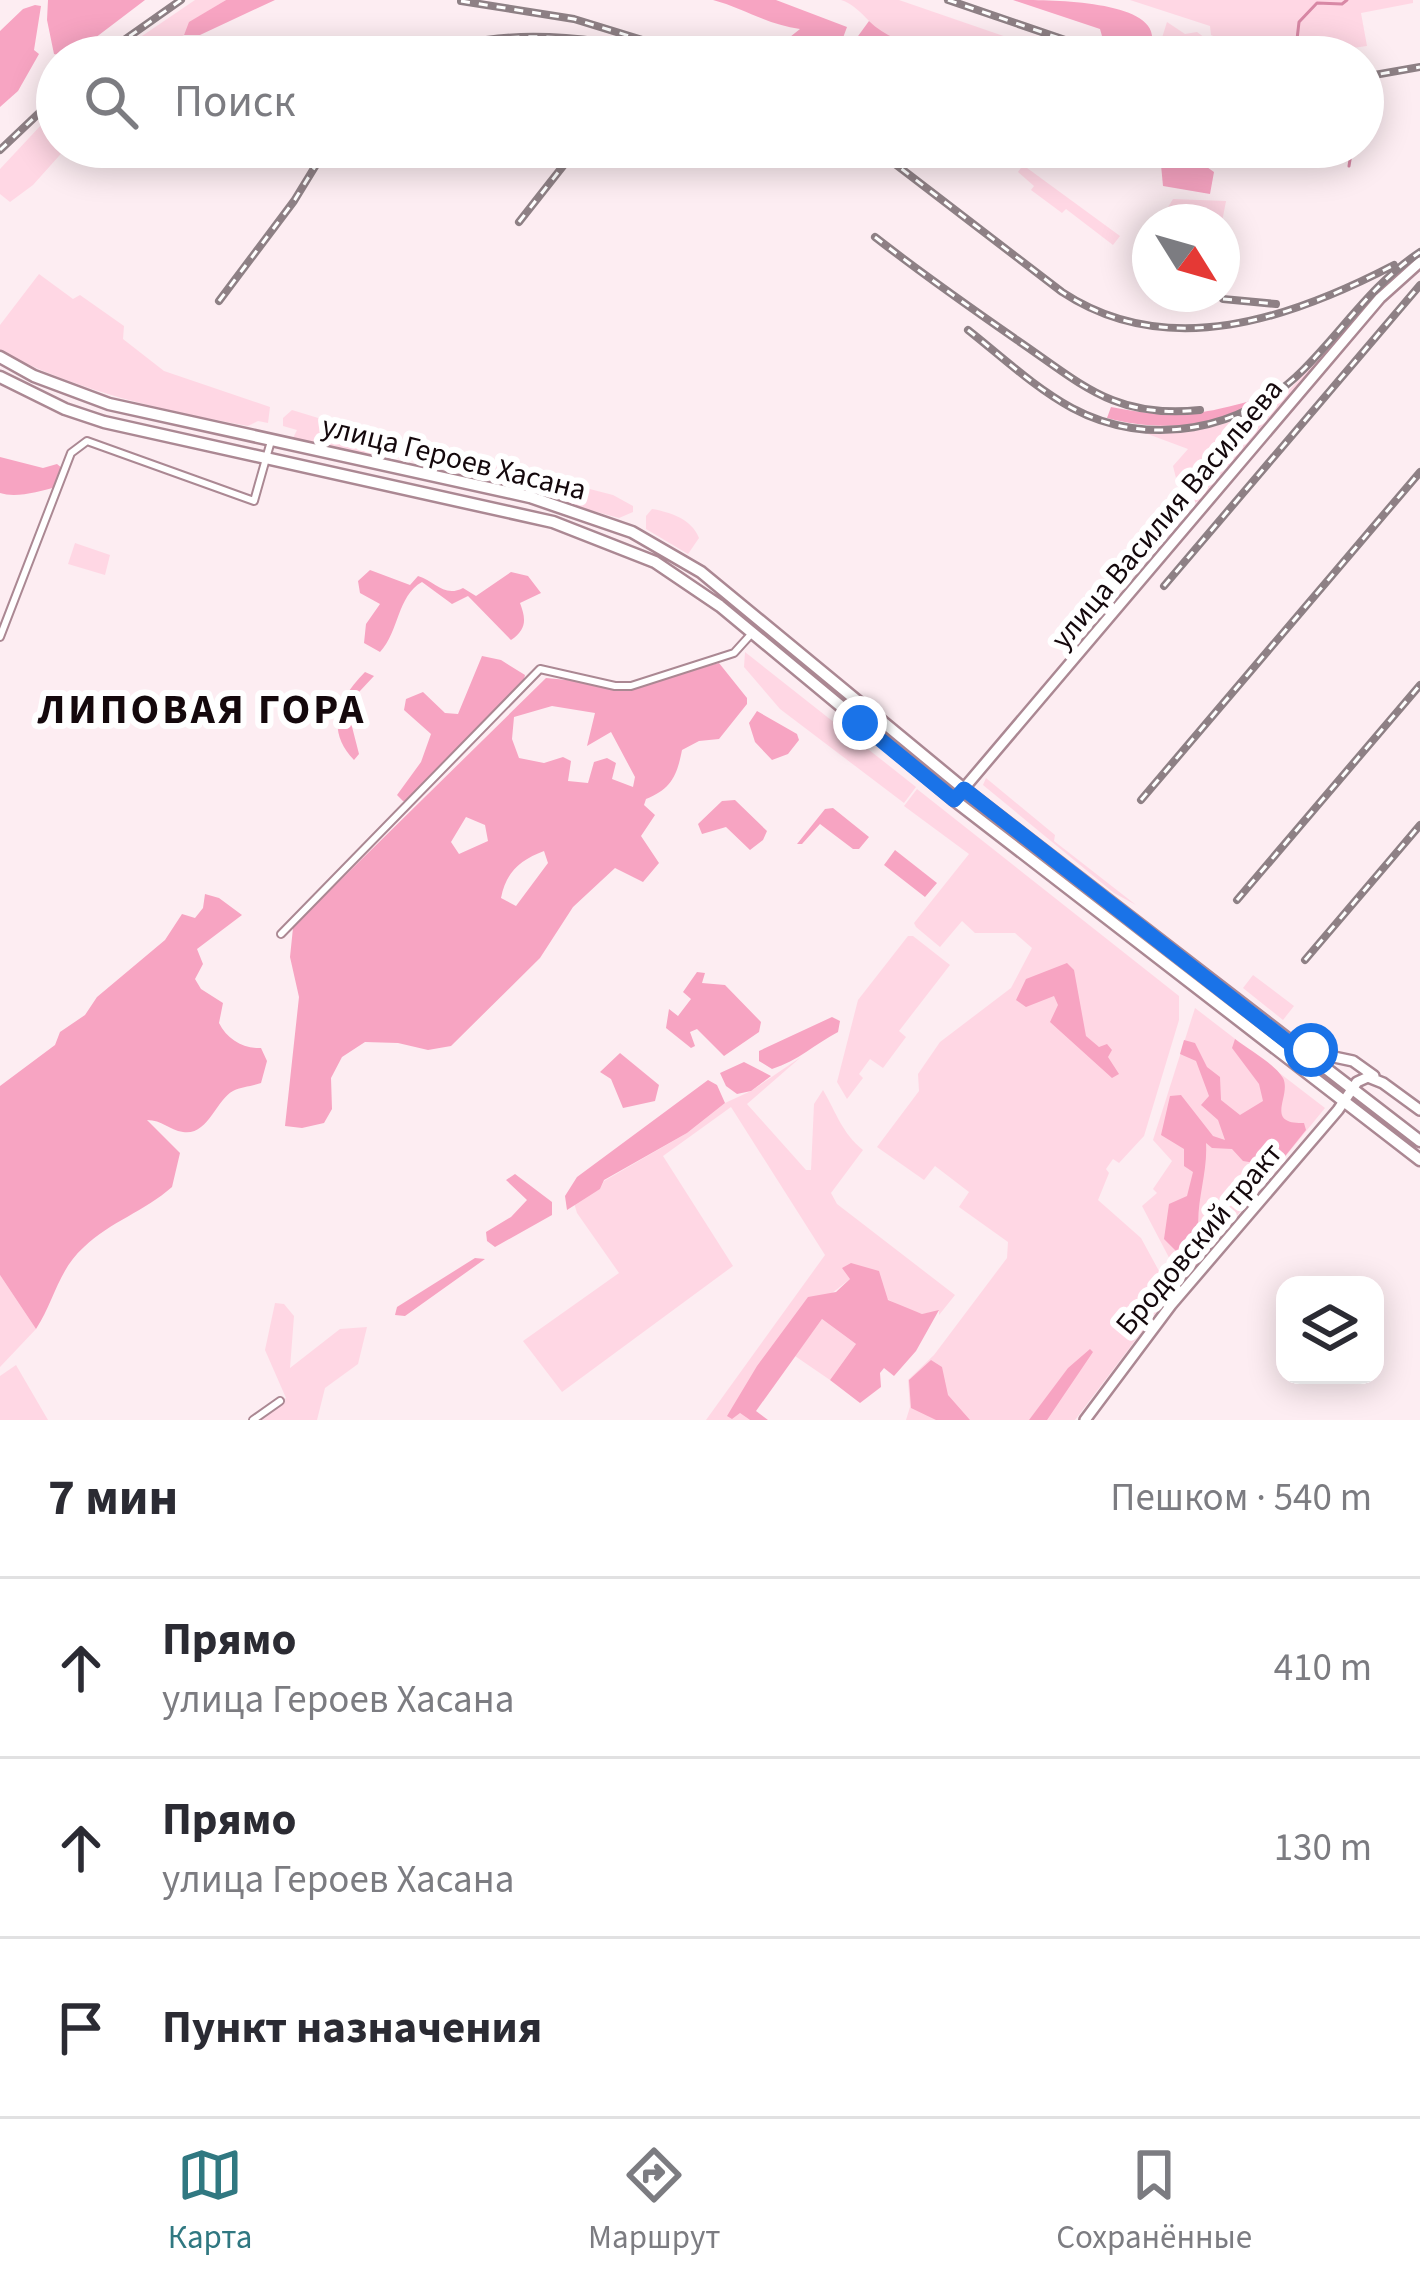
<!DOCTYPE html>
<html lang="ru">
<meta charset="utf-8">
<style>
:root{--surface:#fff;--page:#f7f7f7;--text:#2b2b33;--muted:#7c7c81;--line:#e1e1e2;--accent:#307881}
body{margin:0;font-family:"Source Sans 3",sans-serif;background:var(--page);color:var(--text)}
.controls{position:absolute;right:36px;bottom:36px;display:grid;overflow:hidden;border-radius:24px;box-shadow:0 6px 30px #0003}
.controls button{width:108px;height:108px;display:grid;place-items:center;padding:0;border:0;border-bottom:3px solid var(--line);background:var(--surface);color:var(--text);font:60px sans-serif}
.compass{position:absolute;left:1132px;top:204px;width:108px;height:108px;border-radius:50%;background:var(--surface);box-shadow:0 6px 30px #0003;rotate:127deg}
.stop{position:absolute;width:36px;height:36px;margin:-27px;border:9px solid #1a73e8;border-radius:50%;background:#fff}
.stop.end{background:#1a73e8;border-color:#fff;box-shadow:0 3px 12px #0008}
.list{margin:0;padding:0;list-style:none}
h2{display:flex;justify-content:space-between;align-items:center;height:156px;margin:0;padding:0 48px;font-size:51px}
h2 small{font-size:39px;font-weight:400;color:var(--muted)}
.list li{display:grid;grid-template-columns:78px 1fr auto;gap:36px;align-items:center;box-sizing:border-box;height:180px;padding:0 48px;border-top:3px solid var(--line)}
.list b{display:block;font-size:45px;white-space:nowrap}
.list p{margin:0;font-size:39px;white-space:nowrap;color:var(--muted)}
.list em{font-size:39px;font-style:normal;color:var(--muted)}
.icon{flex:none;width:66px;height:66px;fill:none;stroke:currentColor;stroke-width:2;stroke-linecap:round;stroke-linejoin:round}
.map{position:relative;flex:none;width:1420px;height:1420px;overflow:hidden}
.search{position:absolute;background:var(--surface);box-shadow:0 6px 30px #0003;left:36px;right:36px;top:36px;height:132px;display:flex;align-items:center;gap:30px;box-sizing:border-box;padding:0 42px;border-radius:66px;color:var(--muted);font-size:45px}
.sheet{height:696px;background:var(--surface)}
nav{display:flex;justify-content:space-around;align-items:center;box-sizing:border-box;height:168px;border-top:3px solid var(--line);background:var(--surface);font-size:33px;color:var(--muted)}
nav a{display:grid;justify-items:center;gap:6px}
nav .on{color:var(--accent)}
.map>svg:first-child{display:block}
.green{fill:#ffd7e4}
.forest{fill:#f7a4c2;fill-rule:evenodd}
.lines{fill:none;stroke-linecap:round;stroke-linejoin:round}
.stream{stroke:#d888a5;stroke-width:3}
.street-casing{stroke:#ab8893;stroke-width:10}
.secondary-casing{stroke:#ab8893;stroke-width:14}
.primary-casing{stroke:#ab8893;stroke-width:15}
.street{stroke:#fff;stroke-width:6}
.secondary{stroke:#fff;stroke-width:9}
.primary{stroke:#fff;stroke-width:10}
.rail-casing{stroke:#8e8085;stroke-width:8}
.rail{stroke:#fff;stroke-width:3;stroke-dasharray:9;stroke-linecap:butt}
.route{stroke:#1a73e8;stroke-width:15}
.labels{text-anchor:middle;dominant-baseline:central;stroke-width:12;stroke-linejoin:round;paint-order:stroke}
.street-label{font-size:30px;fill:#14080c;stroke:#fff}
.district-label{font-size:42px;font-weight:bold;letter-spacing:3px;fill:#14080c;stroke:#fff}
</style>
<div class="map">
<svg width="1420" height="1420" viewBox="0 0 1420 1420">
<rect width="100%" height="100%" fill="#fdedf2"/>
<path class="green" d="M195,0H226L190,22L184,35L151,57H111Z
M841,0H899L1064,57C1009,57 944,61 892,38C871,29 861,6 841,0Z
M1130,0H1413V3L1361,13L1367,46L1296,56L1278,49L1270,57H1227V43L1211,35L1210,26Z
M1167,22L1185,34L1197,32L1216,46L1211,57H1169L1164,53L1161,41Z
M57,108V147H67L33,185L10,202L0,194V169Z
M1023,165L1120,236L1113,245L1066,209L1062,213L1031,190L1034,186L1018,172Z
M1173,199L1226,201L1222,222H1159Z
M39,274L73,299L80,295L124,326L123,339L164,371L270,407L268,423L258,421L248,426C160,410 80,392 0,351V325Z
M1328,349L1218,483L1203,500L1194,503L1190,490L1198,482L1201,470C1251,437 1286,392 1328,349Z
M1285,391L1231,447L1176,478L1173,466L1188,449L1145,433C1193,435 1248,424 1285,391Z
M292,410L351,428L382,458L293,438L297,430L283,426V418Z
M369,435L390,442L400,440L613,495L633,506V512L619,518L479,480L454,466L394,453Z
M652,509C670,512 692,519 699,538L688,554L646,529V516Z
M75,543L110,555L105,575L68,564Z
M745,652L916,787L904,803L780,709L744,667Z
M986,778L1055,835L1054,841L1136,905L1114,893L983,785Z
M917,789L1179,996V1020L1144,1136L1119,1163L1113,1159L1106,1169L1109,1173L1098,1200L1141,1238L1171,1293L1075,1420H906L910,1407L908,1380L934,1355L1007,1258L1008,1242L959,1207L969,1192L935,1166L924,1180L877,1147L919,1091L918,1074L940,1042L1011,988L1032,948L1015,933H975L962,921L940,947L916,927L914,923L969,854L904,806Z
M908,936H913L950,965L899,1031L906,1037L883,1068L870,1059L859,1074L863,1078L847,1099L837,1082L858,1000Z
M1253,975L1294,1006L1283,1020L1243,988Z
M1195,1008L1325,1108L1186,1278L1176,1271L1142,1206L1157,1193L1153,1189L1172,1161L1153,1140Z
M801,1057L747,1104L806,1170H811L814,1104L823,1090C837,1114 842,1133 863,1150L831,1193L837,1204L955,1295L939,1315V1311L922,1314L904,1308L850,1279L831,1294L740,1413L750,1420H706L825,1255L731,1107L663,1156L733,1266L562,1392L523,1341L619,1273L577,1213L574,1203L600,1189L604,1181L687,1133L725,1103L751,1091Z
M0,1275L36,1329L0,1367Z
M275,1303L284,1304L294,1316L290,1368L340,1329L367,1327L358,1364L325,1388L317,1420H258L286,1398L265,1350Z
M822,1319L856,1344L830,1380L795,1356Z
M16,1365L48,1420H0V1376Z"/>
<path class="forest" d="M48,0H145L70,57L54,54L47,20Z
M226,0H275L200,35H184L189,22Z
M713,0H776L847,27L840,46L810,37L801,46L807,54L784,57L790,37L800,29C768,25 743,8 713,0Z
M1013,0C1052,0 1159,0 1152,42L1146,48L1102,36L1100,29Z
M35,5L41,6L34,50L39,54L18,91L0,107V31L23,9Z
M869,21C901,52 944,47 985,57H858L853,43Z
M1138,147H1216L1214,159L1204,165L1214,172L1210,194L1163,186L1161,165Z
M1261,398C1221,430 1155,431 1107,418L1111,407C1176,419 1198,416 1261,398Z
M0,457L43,468L57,464L63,469L55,487C40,492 15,498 0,493Z
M370,570L410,585L418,576C435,581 444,598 463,588L476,596L511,572L528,576L541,593L520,603C526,619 527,629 511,640L468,596L452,604L422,582C397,596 399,632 380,652L364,643L366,624L380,604L360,593L358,581Z
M482,656L501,660L525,675L523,684L407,802L403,801L397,795L421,762L431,734L404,710L406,699L423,692L445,713L458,714Z
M719,663L747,698V704L719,739L699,741L682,750C677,776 671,789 646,799L644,805L655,815L641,836L659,863L643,882L615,868L573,907L540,958L451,1046L428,1050L398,1043L365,1042L342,1057L331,1078L332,1109L324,1123L302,1128L285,1126L299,997L290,957L293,928L310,910L546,678L631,686ZM552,706L595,713L587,746L611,732L635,777L633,787L612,779L616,763L607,758L594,762L588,783L568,781L571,761L563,757L544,763L519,758L512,739L514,717ZM466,817L485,825L488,841L459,854L451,842ZM544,851L548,863L516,906L501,898C506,872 520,860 544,851Z
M365,672L374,676L359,692L349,715L359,754L354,760C325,730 338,699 365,672Z
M757,711L797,734L799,740L788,754L772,760L755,742L749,723Z
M735,800L767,831L763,840L750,850L726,827L702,834L698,824L722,801Z
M833,808L869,837L859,849H853L820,824L802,844H797L825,809Z
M895,850L937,883L925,897L884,865Z
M205,894L219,898L242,915L197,949L203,964L195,979L201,989L223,1003L219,1023C227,1039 243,1049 261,1048L267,1061L261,1083C253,1086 241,1087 233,1091C216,1100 208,1136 183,1132C169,1130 162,1120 147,1120L180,1153L172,1187C145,1211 110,1222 84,1247C58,1270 54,1302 36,1329L0,1275V1086L55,1045L60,1032L85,1015L97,997L165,940L182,914L195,918L203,908Z
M1067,963L1074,970L1086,1036L1099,1047L1107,1044L1112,1050L1108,1057L1119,1074L1112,1078L1050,1022L1058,1005L1054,996L1026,1007L1016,1000L1026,979Z
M697,972L705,973L702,983L725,985L761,1022L759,1032L724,1056L697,1029L690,1032L695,1046L691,1048L666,1028L669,1009L678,1016L691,999L683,992Z
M832,1017L840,1021L838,1032C815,1044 798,1061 772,1069L759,1061V1051Z
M1235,1039C1249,1050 1274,1063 1283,1078C1292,1096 1263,1124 1304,1123L1306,1130L1282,1160H1272L1264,1153L1255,1163L1243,1161L1232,1149L1212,1148L1206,1143C1208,1174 1195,1203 1199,1234L1178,1253L1164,1239L1169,1204L1187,1196L1193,1172L1184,1166V1149L1161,1135L1170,1096L1181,1095L1213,1136L1225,1140L1218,1120L1201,1105L1209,1096L1196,1061L1180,1054L1184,1040L1195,1043L1207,1067L1220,1077L1221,1100L1240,1115L1263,1101L1259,1084L1232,1048Z
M620,1053L659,1085L655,1101L623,1108L611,1079L600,1072Z
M744,1062L771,1076L751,1091L737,1094L726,1086L720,1073Z
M708,1080L717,1085L725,1103L687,1133L604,1180L600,1189L567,1210L565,1196L577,1177Z
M515,1174L552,1202V1215L495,1247L487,1241L486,1232L511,1217L527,1200L506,1180Z
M475,1258L485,1259L405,1316L395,1315L397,1307Z
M851,1263L879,1271L888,1300L922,1314L939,1310L916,1351L894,1376L884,1368L880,1373L881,1387L860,1403L830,1380L856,1344L822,1319L756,1411L768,1420H750L740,1413L732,1419L727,1416L757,1366L808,1297L836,1292L850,1279L842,1268Z
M1090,1349L1093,1352L1047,1420H1029L1068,1368Z
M931,1360L942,1367L948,1395L970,1420H936L911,1408L909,1380Z"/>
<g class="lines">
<path class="stream" d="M1286,57L1296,48L1299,22L1317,3L1342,4L1347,0
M1363,122V136
M1349,166L1352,147"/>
<g class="street-casing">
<path id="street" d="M0,637L71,453L87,441L254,501L271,441
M281,934L540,669L615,686H631L734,653L753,632
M253,1420L280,1401"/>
</g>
<g class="secondary-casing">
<path id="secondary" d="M960,793L1380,298L1420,262
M1301,1050L1353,1061L1374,1076
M1085,1420L1171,1305L1338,1110L1357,1082L1368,1077L1383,1083L1420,1110"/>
</g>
<g class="primary-casing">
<path id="primary" d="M0,357L34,376L109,404L530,497L632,532L701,572L964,789L1420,1141
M0,377L65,409L104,422L553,522L655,562L720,606L954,800L1420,1160"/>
</g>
<use href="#street" class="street"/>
<use href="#secondary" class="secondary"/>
<use href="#primary" class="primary"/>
<g class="rail-casing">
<path id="rail" d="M948,0L1115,57
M461,1L574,19L698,57
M100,57L181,0
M423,57C500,24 597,37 676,57
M1363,77L1420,67
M873,147L1062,292C1168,362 1292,318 1394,265
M0,150L57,96
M519,222L578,147
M875,237C921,273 968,306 1017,340C1082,384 1114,419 1200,410
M1223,299L1276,304
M219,301L294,201L327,147
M968,330C1001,356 1035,388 1072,408C1148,449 1243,431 1303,370C1343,330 1372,284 1420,252
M1164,586L1420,285
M1141,800L1420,472
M1237,900L1420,685
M1305,960L1420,825"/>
</g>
<use href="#rail" class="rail"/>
</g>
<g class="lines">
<path class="route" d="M860,723L954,800L964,789L1298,1050H1311"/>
</g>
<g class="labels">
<g class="street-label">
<text transform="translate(454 458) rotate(14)">улица Героев Хасана</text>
<text transform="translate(1167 514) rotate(-50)">улица Василия Васильева</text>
<text transform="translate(1199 1239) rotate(-50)">Бродовский тракт</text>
</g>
<g class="district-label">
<text x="202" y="710">ЛИПОВАЯ ГОРА</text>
</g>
</g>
</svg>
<div class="controls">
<button><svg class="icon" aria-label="layers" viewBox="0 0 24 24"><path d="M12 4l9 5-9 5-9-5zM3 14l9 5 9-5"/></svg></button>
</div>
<svg class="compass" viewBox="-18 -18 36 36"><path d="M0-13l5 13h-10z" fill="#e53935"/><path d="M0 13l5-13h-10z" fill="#7c7c81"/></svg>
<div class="stop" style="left:1311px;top:1050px"></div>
<div class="stop end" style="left:860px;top:723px"></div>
<div class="search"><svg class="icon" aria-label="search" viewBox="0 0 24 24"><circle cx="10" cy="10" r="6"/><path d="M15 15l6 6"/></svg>Поиск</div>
</div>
<section class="sheet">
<h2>7 мин<small>Пешком · 540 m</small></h2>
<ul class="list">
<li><svg class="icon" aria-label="ahead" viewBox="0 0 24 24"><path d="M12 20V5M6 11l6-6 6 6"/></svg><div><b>Прямо</b><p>улица Героев Хасана</p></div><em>410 m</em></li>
<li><svg class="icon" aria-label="ahead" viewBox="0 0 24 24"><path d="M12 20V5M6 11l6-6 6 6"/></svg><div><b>Прямо</b><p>улица Героев Хасана</p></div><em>130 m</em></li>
<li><svg class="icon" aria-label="arrive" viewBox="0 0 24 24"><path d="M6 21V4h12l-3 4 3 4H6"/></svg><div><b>Пункт назначения</b></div></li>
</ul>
</section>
<nav>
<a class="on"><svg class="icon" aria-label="map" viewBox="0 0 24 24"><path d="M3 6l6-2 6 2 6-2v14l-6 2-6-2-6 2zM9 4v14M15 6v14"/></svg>Карта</a>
<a><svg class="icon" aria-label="directions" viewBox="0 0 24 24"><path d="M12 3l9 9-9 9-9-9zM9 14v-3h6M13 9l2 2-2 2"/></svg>Маршрут</a>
<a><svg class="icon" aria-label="saved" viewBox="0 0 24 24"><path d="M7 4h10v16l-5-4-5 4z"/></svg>Сохранённые</a>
</nav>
